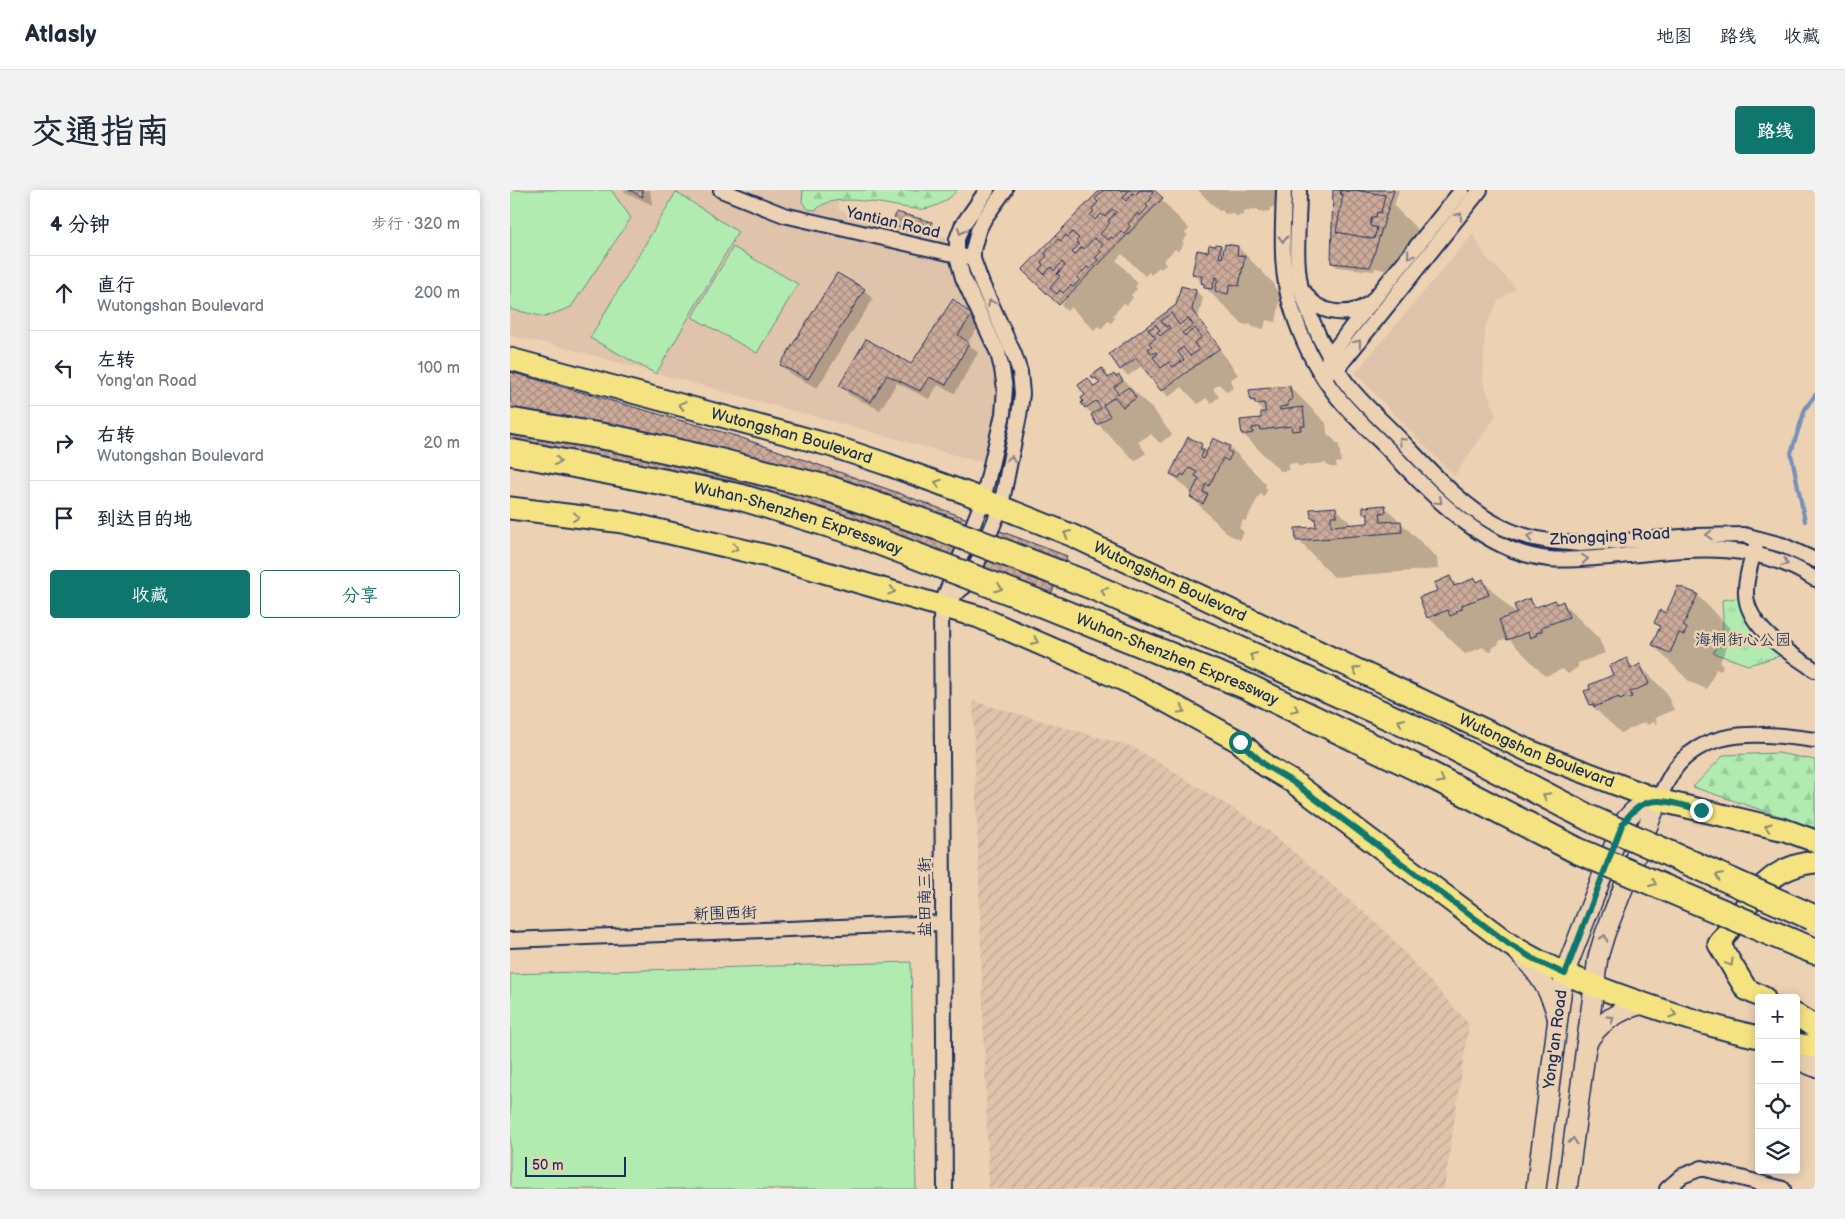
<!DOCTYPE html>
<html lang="zh">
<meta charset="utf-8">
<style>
:root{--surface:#fff;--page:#f2f2f3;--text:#1f2937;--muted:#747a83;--line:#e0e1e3;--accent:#0f766e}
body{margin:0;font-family:"Balsamiq Sans","LXGW WenKai TC",sans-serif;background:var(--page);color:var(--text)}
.controls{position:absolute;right:15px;bottom:15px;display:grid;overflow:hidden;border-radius:5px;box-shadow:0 2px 12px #0003}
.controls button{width:45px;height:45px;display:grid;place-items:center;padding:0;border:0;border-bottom:1px solid var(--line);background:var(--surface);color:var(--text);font:25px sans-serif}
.scale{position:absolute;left:15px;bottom:12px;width:101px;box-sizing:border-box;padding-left:5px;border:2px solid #1b2f5e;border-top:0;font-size:14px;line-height:18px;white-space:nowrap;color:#1b2f5e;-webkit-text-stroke:4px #ecd1b3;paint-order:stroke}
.stop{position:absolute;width:15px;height:15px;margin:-11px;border:4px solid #0f766e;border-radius:50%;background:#fff}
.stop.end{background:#0f766e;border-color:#fff;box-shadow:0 1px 5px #0008}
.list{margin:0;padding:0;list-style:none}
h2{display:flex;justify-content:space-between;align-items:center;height:65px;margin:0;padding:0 20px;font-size:21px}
h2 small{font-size:16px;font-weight:400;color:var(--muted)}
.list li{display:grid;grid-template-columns:32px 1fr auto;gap:15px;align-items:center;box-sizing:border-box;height:75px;padding:0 20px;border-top:1px solid var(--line)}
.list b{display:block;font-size:19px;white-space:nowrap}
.list p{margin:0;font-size:16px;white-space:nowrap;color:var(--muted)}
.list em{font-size:16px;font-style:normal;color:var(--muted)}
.actions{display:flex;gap:10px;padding:15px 20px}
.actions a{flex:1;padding:11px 0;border:1px solid var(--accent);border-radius:5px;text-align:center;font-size:18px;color:var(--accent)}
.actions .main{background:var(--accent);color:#fff}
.icon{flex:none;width:28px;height:28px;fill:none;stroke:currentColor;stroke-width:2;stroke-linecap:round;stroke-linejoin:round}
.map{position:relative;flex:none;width:1305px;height:999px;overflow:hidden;border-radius:5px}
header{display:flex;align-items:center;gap:30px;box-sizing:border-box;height:70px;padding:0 25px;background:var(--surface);border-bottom:1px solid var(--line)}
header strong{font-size:24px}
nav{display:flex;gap:28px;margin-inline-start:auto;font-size:18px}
.intro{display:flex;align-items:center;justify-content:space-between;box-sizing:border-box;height:120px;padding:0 30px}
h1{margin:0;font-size:35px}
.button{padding:12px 22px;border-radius:5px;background:var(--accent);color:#fff;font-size:18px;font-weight:700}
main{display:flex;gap:30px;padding:0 30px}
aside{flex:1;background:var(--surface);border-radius:5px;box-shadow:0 2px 12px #0003}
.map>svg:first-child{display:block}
.built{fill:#dfc3aa}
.industrial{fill:url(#industrial-furrows)}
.grass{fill:#b1ebb0;stroke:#668d87}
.forest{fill:url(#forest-firs);stroke:#668d87}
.park{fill:url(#park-tufts);stroke:#668d87}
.shadow{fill:#0003}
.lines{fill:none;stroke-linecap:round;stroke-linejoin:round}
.stream{stroke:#7392ba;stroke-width:4}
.building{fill:url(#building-cross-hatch);stroke:#1b2f5e}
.street-casing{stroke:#1b2f5e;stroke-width:18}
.secondary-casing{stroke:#1b2f5e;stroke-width:22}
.primary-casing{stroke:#1b2f5e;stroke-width:25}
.highway-casing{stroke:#1b2f5e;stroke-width:29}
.street{stroke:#ecd1b3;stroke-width:14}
.secondary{stroke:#ecd1b3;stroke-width:19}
.primary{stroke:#f5e382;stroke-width:21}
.highway{stroke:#f5e382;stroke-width:25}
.highway-bridge-casing{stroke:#1b2f5e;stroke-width:29;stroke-linecap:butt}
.highway-bridge{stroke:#f5e382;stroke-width:25}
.oneway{stroke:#848088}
.oneway2{stroke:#888970}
.route{stroke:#0f766e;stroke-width:6}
.labels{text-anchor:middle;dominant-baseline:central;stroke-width:5;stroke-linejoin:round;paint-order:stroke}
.street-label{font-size:16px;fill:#1b2f5e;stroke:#ecd1b3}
.park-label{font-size:16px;fill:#2a4266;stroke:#ecd1b3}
</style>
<header>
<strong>Atlasly</strong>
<nav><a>地图</a><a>路线</a><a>收藏</a></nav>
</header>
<div class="intro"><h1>交通指南</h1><a class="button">路线</a></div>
<main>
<aside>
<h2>4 分钟<small>步行 · 320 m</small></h2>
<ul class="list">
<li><svg class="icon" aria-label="ahead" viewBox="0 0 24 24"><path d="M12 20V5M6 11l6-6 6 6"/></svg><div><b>直行</b><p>Wutongshan Boulevard</p></div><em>200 m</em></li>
<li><svg class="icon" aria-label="left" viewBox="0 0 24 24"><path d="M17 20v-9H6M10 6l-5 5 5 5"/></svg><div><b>左转</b><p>Yong'an Road</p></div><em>100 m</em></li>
<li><svg class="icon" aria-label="right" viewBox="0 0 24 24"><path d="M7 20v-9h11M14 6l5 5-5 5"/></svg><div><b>右转</b><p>Wutongshan Boulevard</p></div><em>20 m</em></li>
<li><svg class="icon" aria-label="arrive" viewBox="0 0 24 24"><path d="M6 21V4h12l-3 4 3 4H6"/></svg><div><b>到达目的地</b></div></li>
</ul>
<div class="actions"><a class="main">收藏</a><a>分享</a></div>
</aside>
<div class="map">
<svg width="1305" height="999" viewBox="0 0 1305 999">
<defs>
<pattern id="industrial-furrows" width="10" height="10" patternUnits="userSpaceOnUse" patternTransform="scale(1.25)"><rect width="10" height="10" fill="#dfc3aa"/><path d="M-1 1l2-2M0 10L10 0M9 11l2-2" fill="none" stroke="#bfa895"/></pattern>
<pattern id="forest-firs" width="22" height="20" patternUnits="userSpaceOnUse" patternTransform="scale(1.25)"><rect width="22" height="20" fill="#b1ebb0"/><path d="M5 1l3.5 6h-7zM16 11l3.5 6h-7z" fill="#98ca9a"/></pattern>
<pattern id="park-tufts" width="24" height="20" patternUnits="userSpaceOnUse" patternTransform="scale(1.25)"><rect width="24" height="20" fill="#b1ebb0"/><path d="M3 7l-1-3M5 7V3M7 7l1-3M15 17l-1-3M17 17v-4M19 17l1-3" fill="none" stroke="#98ca9a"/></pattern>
<pattern id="building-cross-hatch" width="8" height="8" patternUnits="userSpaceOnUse" patternTransform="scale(1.25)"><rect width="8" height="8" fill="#cdab9a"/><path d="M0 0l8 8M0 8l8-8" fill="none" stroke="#a68c81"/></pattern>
</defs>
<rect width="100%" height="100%" fill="#ecd1b3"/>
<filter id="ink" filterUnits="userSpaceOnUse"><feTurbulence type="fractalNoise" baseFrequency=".02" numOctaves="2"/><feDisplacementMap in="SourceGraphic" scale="10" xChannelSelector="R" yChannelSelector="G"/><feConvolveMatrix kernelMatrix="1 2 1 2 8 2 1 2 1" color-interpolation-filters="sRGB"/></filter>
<g filter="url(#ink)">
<path class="built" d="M0,0H327L329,20L411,42L440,48L452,90L486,140L500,211L481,275L45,155L0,146Z
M963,44L976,67L1006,98L988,111L975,137L973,191L986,226L944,286L845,183Z"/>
<path class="industrial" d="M463,511L623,557L759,641L871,737L959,834L934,999H479Z"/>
<path class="grass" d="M0,0H101L121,28L61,117L35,127L0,119Z
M166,2L228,42L146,184L80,148Z
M223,57L288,94L247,163L182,127Z
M401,772L406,999H0V784Z"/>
<path class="forest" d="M293,0H447C439,11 420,21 406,19C379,16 322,0 306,20L298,19L292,12Z
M1268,563L1305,570V638L1183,597L1214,565Z"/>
<path class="park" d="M1234,407L1270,466L1238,475L1203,463C1216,440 1213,435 1212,410Z"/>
<path class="shadow" d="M113,0H140L142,15L115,2Z
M591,0H642L679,39L675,43L678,45L672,52L674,54L668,61L665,59L653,71L656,74L651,79L649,77L641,85L639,82L635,86L612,64L606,70L628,93L625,97L627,99L621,105L623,108L617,115L614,113L603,125L605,128L601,133L598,131L591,139L588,136L584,140L561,117L557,121L551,115L555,111L553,109Z
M688,0H769V16L760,18V21L750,22L747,19L733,21L734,25L726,26L723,23L715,24L712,20L709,21Z
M824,0H889L884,16L911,43L897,69L903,75L901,85L865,78L864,81L827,77L822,73Z
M421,33L426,37L424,48L388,39L384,35Z
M700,56H711L715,60L728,57L764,94V97L771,104L766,132L756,130L754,139L743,137L739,133V135L732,134L695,97V96L684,84L699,63Z
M328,84L354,100L363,109L307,198L281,184L272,175Z
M672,98L686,101L693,108L688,128L728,185L720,190L724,197L717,202L709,194L703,199L709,207L701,213L696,208L688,214L672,197L658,207L633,175L618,186L611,179L667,116Z
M461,126L470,135L457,153L468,163L445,203L428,195L419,209L387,193L370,220L340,205L331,196L401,176Z
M591,180L600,188L609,186L646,223L662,245L650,253L641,244L628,252L636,263L625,271L588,234L583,225L576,218L578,190L586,197L590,194L584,188Z
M0,183L556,367L558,369L533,425Z
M780,197L816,233L817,243L829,255L831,272L826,273L827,277H820L815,273L789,276L786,273L778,274L779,280L770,281L733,244L753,229L755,223L742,210Z
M495,245L499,249L498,275L490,274L486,270Z
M704,250L720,257L756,294L755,297L757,300L754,307L750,304L736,331L733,330L729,338L734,342L730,350L718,344L681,307L683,305L661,283L691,255L698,262Z
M874,316L927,368L928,379L824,387L788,350L807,338V333L802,328L826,318L843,336L860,334L859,328L854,323Z
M940,388L948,396L965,389L968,393L973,391L1006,424L1020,410L1028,418L1045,411L1048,415L1053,413L1089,449L1095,463L1068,473V477L1058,484L1053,479L1035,486L998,448L989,451L988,455L982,458L983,460L978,462L973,457L955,464L918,427L929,401Z
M1187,405L1224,442L1210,472L1213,476L1211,481L1206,479L1197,499L1180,492L1143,455L1151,439L1145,433Z
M1116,470L1125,478L1130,476L1156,502L1164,520L1145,528L1147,533L1145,534L1144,532L1137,535L1135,532L1111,543L1081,515L1076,502L1105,486Z"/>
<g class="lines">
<path class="stream" d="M1295,331L1281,263L1295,219L1305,205"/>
</g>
<path class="building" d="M119,0H132L133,7Z
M590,0H644L653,8L549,115L512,80Z
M594,0H619L613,8L616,11L623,3L625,5L630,0H642L643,1L640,6L642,8L636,14L638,17L630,26L628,23L618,34L620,36L614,44L611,41L604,49L601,47L598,50L590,44L600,33L598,31L606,22L602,19L595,27L591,24L585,30L580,25L584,21L582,19L588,12L585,9Z
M823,0H884L860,77L821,73Z
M831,0L839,2V0H845L875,5L871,23L867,22L866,27H862L860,36L867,38L864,49L826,42L833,5L830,4Z
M386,22L422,32L420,44L383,35Z
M562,42L569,48L566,51L569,54L562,62L565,65L572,57L574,59L584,48L593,55L589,59L591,62L585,68L588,70L580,79L577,77L567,88L570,90L563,97L561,95L553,103L550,100L547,104L540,98L550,86L547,84L555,76L552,72L544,81L541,77L534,84L529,79L533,75L531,72L537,66L535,63L548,49L551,51L556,45L558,47Z
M706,54L711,55L709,67L712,68L715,54L728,56L727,65L735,66L729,96L720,94L718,104L705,101L708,88L705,87L702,99L694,98V94L691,93L692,86L682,84L687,60L698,62L699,55L706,56Z
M327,83L355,99L298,189L270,175Z
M671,96L686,100L682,120L710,158L651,201L626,168L610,180L599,164L666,115Z
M443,109L462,125L448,145L459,153L436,195L419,187L410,201L377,185L361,212L329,196L356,149L401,174Z
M661,123L669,135L678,128L683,135L672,143L675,146L685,138L692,147L684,153L689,160L680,166L673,157L668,162L674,170L663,177L659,172L651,178L643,167L648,164L646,162L642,164L638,159L642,156L639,153L646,148L638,140L646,135L650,140L647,142L650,146L660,138L658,135L656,137L651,131Z
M592,178L598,188L604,184L606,187L609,185L613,191L604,197L608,204L619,197L626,208L613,217L605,207L593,215L600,226L587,235L581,225L591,218L586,211L575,218L571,213L573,211L571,208L575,205L568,195L578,188L584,197L590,193L586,188L583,189L581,186Z
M0,182L226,246L383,301L557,366L532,424L241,319L0,274Z
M780,196L782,210L778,211V216L770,217V220L793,217L795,236H790L791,240L782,241L781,236L751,240L750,237L742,238L743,243L732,245L730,230L751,228V222H756L754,213L745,214V210L741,211L739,200Z
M495,244V271H484Z
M678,247L692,254L690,258L694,260L691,267L693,269L703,248L720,256L718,261L722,263L718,271L713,268L699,296L696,294L693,302L698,304L693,314L680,307L689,288L685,286L687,282L679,278L674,286L671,284L669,288L660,284Z
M875,315L876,322L870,323L871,332L891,331L892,342L786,351L785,338L806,337L805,328H801L800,319L826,317L827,326H821V336L858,333V323L853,324V317Z
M940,386L944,396L965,388L967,392L973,389L979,405L952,415V419L946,421L947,423L940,426L938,420L917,428L909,407L927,401L924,393Z
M1168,396L1188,404L1173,436L1177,438L1174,445L1169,443L1160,463L1142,455L1150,436L1144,433L1150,420L1156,423Z
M1020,408L1024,418L1045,410L1047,414L1053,411L1059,427L1032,437V441L1026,443L1027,445L1020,448L1018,442L997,450L989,430L1007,423L1004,415Z
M1117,468L1121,479L1130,474L1139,494L1120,502L1122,507L1118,508L1117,507L1110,510L1109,507L1084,517L1083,514L1080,515L1074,501L1080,499L1079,495L1103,485L1099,476Z"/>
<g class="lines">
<g class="street-casing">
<path id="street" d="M211,0L274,25L456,67
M774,0C773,41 769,82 783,122C791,147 804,175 820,197C835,219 856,237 875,256C919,301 971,362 1039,369C1059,371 1080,368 1100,367C1173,360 1239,347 1305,389
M789,0C789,34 783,73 793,106C802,134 816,163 832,187C846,208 866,225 884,243C915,274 951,318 992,337C1016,349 1042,352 1069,354L1186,346L1234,345L1272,355L1305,370
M795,103C808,125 840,128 860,113
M817,173L820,166L840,139L952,0
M820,182L827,179L970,0
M1246,355C1242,370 1235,388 1236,404C1237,438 1280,463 1305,480
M431,415L459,393L491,316L509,226L512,204L510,182L504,164L472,94L463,69V60L468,41L474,29L495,0
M1148,610C1154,598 1159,586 1167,576C1201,535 1259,544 1305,550
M0,750L432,733
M435,999L431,416L473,310L493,224L495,199L492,179L488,163L453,88L447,66V49L452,36L477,0
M1157,999L1172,986L1192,978L1273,999"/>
</g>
<g class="secondary-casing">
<g id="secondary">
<path d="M1009,763C1027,781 1042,802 1047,827"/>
<path d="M1076,856C1084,835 1113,817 1135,814"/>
<path d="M1286,869L1305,877"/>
<path id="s1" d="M1026,999L1052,797L1058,774L1112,635C1122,620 1131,614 1148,610"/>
<path d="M1057,999L1088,767L1095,744L1148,610"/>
</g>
</g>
<g class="primary-casing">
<g id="primary">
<path id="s2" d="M0,169L319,255L376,274L456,303L561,345L1019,561L1148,610L1275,640L1305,651"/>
<path d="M0,318L113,332L262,367L469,427L632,498L730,552L756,576L783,592L999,754C1037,778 1078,794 1120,809C1162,824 1205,838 1249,847"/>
<path d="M1254,808L1236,799L1209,754C1237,717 1253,677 1305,672"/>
<path d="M1286,825L1305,837"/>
<path d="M1286,854L1305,857"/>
</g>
</g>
<g class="highway-casing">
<path id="highway" d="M1287,754L1305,761"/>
</g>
<use href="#street" class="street"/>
<use href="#secondary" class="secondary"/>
<use href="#primary" class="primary"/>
<use href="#highway" class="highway"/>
<g class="highway-bridge-casing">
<g id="highway-bridge">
<path d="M0,231L103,248L207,271L320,299L436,340L579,395L717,454L926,548L1079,628L1302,727"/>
<path id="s3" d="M0,262L230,307L338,340L514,407L736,496L911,580L1066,660L1287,754"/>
</g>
</g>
<use href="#highway-bridge" class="highway-bridge"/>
</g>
<defs><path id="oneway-chevron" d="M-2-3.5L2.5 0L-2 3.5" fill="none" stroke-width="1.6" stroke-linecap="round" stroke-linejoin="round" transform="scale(1.25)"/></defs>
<g class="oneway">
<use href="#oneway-chevron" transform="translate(949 26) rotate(-51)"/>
<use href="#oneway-chevron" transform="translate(451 41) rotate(112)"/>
<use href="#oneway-chevron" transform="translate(773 49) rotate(91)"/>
<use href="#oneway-chevron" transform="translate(900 65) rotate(129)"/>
<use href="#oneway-chevron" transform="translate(481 113) rotate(-115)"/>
<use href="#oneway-chevron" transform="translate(848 153) rotate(-51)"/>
<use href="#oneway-chevron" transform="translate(892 251) rotate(-135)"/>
<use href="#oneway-chevron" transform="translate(501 269) rotate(-78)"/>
<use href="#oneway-chevron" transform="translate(929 311) rotate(43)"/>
<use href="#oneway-chevron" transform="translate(1199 345) rotate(178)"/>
<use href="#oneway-chevron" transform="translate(1020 347) rotate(-165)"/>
<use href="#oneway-chevron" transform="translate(1075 369) rotate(-5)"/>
<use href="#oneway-chevron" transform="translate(1275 373) rotate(24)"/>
<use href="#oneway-chevron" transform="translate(1094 748) rotate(-71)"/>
<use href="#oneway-chevron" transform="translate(1101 829) rotate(-32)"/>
<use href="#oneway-chevron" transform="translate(1063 951) rotate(-83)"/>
</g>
<g class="oneway2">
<use href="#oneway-chevron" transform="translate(172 215) rotate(-165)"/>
<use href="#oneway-chevron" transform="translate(48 271) rotate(11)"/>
<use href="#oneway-chevron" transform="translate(428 293) rotate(-160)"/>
<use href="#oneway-chevron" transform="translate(66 327) rotate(7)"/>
<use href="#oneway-chevron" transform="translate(557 344) rotate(-157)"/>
<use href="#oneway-chevron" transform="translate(225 358) rotate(13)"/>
<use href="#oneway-chevron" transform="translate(489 398) rotate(21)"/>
<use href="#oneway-chevron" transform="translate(382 401) rotate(16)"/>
<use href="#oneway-chevron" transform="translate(594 401) rotate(-157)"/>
<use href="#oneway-chevron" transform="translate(525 451) rotate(24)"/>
<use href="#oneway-chevron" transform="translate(743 466) rotate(-156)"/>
<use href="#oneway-chevron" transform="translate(846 480) rotate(-155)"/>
<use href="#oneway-chevron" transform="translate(785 519) rotate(26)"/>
<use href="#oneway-chevron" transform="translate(672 520) rotate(28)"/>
<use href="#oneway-chevron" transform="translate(891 532) rotate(-156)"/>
<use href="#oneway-chevron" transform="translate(931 590) rotate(28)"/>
<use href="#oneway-chevron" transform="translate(1036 606) rotate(-152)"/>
<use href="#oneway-chevron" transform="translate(1258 637) rotate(-166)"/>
<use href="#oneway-chevron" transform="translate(1209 686) rotate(-156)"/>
<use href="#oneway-chevron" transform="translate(1143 693) rotate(23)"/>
<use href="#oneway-chevron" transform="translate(1220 773) rotate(59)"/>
<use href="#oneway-chevron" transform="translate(1163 824) rotate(17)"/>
</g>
</g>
<g class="lines" filter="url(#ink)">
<path class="route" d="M730,552L756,576L783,592L999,754L1027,771L1055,784L1112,635C1135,599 1157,612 1191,620"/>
</g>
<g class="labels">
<g class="street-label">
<text transform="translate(383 33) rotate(13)">Yantian Road</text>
<text stroke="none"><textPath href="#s2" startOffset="292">Wutongshan Boulevard</textPath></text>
<text stroke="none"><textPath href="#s3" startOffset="296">Wuhan-Shenzhen Expressway</textPath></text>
<text transform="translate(1100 347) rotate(-3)">Zhongqing Road</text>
<text stroke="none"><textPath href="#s2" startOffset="698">Wutongshan Boulevard</textPath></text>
<text stroke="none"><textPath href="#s3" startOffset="701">Wuhan-Shenzhen Expressway</textPath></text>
<text stroke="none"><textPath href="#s2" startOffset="1102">Wutongshan Boulevard</textPath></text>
<text transform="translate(415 707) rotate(-90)">盐田南三街</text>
<text transform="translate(215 724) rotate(-2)">新围西街</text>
<text stroke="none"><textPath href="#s1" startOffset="151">Yong'an Road</textPath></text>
</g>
<g class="park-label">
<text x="1233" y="450">海桐街心公园</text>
</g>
</g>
</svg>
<div class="controls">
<button>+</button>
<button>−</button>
<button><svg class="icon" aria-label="locate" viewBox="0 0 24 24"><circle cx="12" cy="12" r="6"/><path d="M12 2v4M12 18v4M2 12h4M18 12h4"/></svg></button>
<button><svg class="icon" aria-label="layers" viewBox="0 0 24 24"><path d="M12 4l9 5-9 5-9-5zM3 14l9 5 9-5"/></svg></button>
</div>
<div class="scale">50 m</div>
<div class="stop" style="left:730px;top:552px"></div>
<div class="stop end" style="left:1191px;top:620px"></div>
</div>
</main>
